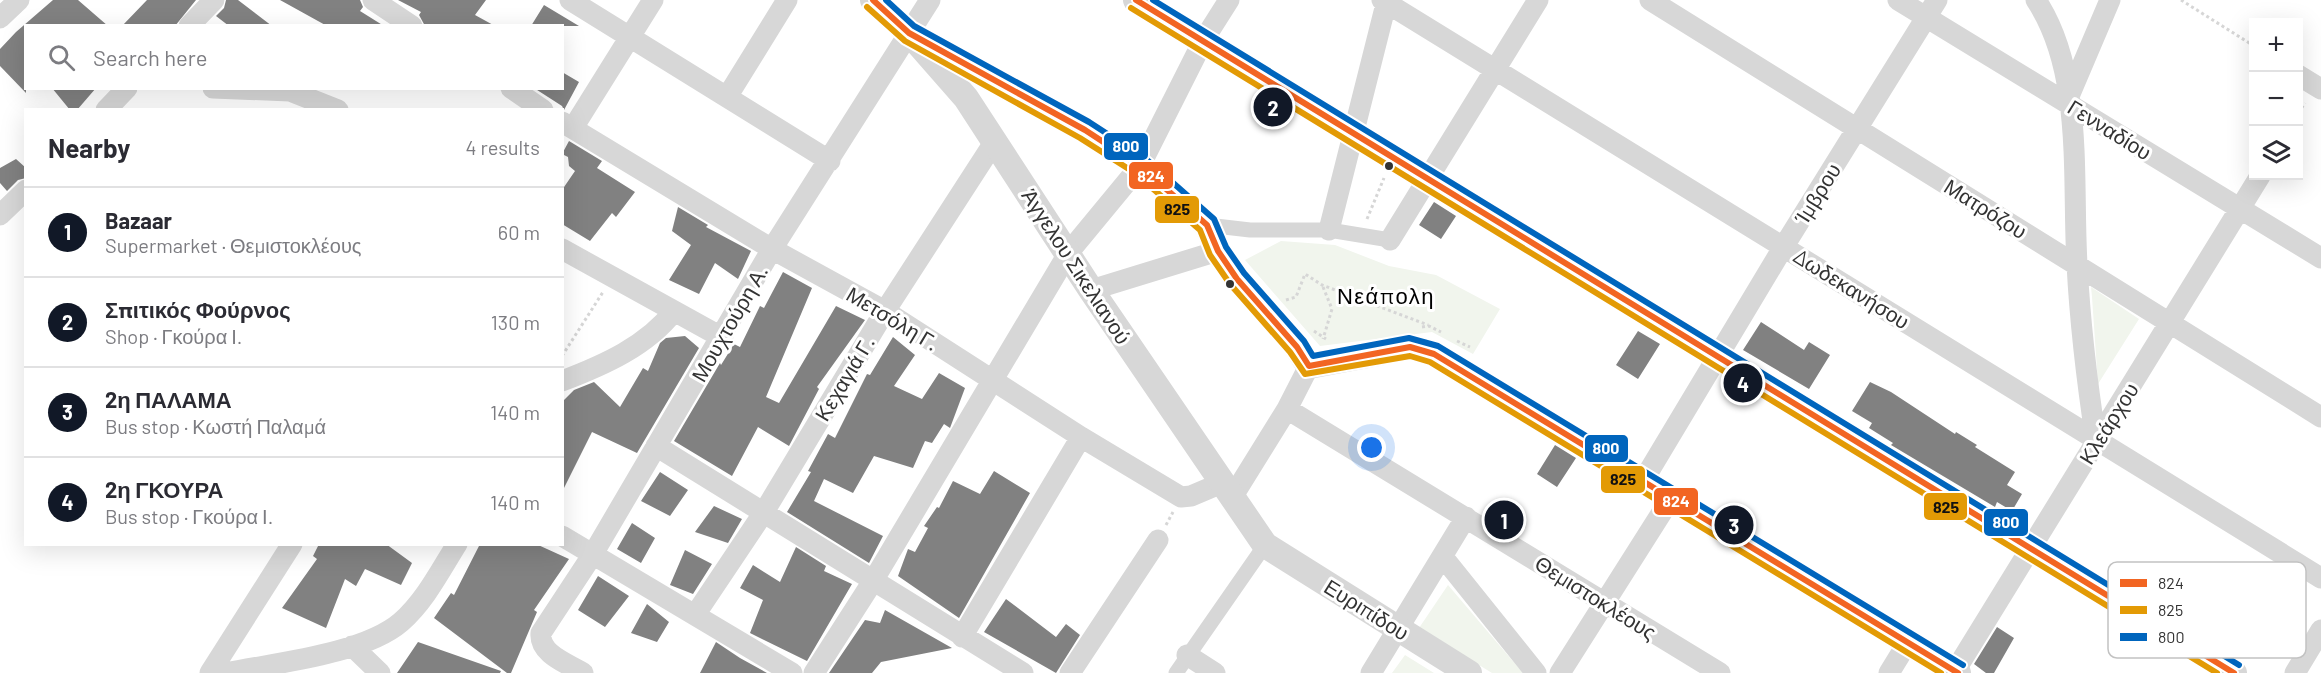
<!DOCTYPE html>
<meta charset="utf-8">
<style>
:root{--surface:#fff;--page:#f2f2f3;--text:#2b2b33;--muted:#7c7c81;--line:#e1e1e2;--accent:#111827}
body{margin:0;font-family:Barlow,sans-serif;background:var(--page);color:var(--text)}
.controls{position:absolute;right:18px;top:18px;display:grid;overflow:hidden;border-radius:0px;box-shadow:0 6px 24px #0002}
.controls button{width:54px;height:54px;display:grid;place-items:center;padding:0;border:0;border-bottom:2px solid var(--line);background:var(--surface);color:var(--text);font:30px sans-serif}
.you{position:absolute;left:1372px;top:448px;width:21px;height:21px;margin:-15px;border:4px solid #fff;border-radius:50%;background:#1a73e8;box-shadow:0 0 0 9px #1a73e833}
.badge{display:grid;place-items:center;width:39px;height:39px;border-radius:50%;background:var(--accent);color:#fff;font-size:20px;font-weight:700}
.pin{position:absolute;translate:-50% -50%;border:3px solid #fff;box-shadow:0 2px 6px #0006}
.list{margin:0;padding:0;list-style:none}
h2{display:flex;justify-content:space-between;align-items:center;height:78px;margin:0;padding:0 24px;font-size:26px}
h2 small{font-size:20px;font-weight:400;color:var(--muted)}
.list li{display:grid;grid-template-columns:39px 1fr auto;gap:18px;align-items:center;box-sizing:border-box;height:90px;padding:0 24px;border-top:2px solid var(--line)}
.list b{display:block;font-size:22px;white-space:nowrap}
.list p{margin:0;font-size:20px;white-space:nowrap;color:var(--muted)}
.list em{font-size:20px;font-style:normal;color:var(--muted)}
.icon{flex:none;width:33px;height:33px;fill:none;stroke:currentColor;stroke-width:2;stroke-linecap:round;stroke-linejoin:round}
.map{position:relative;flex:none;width:2321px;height:673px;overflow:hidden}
.search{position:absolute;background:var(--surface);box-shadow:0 6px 24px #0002;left:24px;top:24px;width:540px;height:66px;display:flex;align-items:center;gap:15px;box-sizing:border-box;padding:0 21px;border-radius:0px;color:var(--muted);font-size:22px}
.panel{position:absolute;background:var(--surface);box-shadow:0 6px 24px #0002;left:24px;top:108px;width:540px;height:438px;border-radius:0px}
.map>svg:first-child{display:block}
.green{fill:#f1f5ed}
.building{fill:#818181}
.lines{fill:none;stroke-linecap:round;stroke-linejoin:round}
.path{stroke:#d6d6d6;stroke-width:3;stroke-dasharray:3 3;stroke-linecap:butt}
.pedestrian{stroke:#d7d7d7;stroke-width:15}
.minor{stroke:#d7d7d7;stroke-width:21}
.tertiary{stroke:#d7d7d7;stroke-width:26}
.bus-1-casing{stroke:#fff;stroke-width:10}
.bus-2-casing{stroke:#fff;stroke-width:10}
.bus-3-casing{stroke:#fff;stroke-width:10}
.bus-1{stroke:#f26522;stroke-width:6}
.bus-2{stroke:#e39a05;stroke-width:6}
.bus-3{stroke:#0065bd;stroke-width:6}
.bus-dot{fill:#333;stroke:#fff;stroke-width:2}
.labels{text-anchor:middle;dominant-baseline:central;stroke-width:6;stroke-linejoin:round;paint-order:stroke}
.street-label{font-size:21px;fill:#333;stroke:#fff}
.neighbourhood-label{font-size:22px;letter-spacing:1.5px;fill:#000;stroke:#fff}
.key{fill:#fff;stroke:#c2c2c2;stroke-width:1.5}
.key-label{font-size:16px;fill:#333}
.line-badge{stroke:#fff;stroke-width:2}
.badge-label{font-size:16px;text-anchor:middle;font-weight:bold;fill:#fff}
.pale-badge-label{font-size:16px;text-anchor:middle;font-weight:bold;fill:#111}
</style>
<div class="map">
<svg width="2321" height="673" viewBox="0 0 2321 673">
<rect width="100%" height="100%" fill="#fff"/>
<path class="green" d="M1281,241L1335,245L1389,266L1436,275L1500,309L1473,354L1432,332L1320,346L1245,260Z
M2091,287L2139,319L2098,384L2092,297Z
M1448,585L1523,673H1492L1419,628Z
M1405,655L1434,673H1435H1392Z"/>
<path class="building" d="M53,0H78L108,26H26V93L0,66V49L16,32Z
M147,0H196L175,26H122Z
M226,0H238L272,26H229L216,16L224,8Z
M280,0H360L363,7L360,11L384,26H327Z
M398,0H486L475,15L495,26H425L419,15L421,12Z
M544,5L579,26H531Z
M562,72L579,82L564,110L562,106L534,88H562Z
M52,88H96L77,110H70Z
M569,141L602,161L597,168L635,192L616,217L612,213L590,241L562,224V190L575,171L569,166L568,157L562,154Z
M16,159L26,168V178L18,180L7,191L0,183V168Z
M1434,202L1456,216L1441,239L1419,225Z
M678,207L708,225L706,227L751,251L738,279L715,263L699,294L669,280L691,245L672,231Z
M783,272L812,288L766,397L779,403L836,306L865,320L817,387L819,389L789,446L758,427L732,476L674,441L720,363L721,365L734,344L740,347L760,306L764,308Z
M1761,322L1804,350L1809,342L1830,355L1809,389L1743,350Z
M1638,331L1660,344L1638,379L1616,365Z
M685,336L699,348L637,453L592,432L562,492V402L574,390L594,382L620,407L643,368L648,371L660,343L666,338Z
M893,337L915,355L894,386L922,399L939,373L965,388L950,428L944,424L932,443L925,441L913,468L874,456L853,493L824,479L814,501L883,536L869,563L787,512L811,472L808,471L828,434L835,438L867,374L870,375Z
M1870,382L1891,392L1955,434L1956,432L1977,445L1975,447L2015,472L2007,485L2022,494L2012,511L1997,502L1995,507L1891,445L1893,443L1869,428L1872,423L1852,411Z
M1555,445L1576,458L1557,487L1537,474Z
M994,471L1030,493L959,618L898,576L908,549L915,552L928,528L924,526L937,507L939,508L953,481L980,494Z
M660,472L688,490L670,516L641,501Z
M714,506L742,519L728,543L695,532Z
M632,523L655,538L641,563L617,549Z
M319,544H386L412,563L401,585L365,569L356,586L345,579L326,628L282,608L317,559L313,556Z
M480,544H536L569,559L534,610L537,612L511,673H507L434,618L451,593L454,595Z
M796,547L826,566L824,571L852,584L807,661L750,633L763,600L740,588L753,565L780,582Z
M685,550L712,564L693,594L670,585Z
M598,576L629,596L605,627L578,610Z
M1006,599L1056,637L1066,624L1080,635L1056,673L984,632Z
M647,604L669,622L657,642L631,633Z
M885,610L952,648L881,662L872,673H829L865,620L880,623Z
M1997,627L2014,638L1994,673H1986L1974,664Z
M418,642L501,671L500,673H397Z
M716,642L740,658L767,673H700Z"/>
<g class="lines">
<path class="path" d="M2181,0L2254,46
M2298,113L2305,103
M1367,219L1384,178
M1323,287L1332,309L1323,339
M1286,300L1296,297L1305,274L1322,285L1428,325
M1422,327L1429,326L1441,332
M1314,331L1326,339
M1457,341L1470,347
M562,356L603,292
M1166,525L1173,512"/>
<path class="pedestrian" d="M1207,225L1250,230H1329L1390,240
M1176,673L1265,545"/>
<path class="minor" d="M373,0L412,26
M570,0L830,161
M1382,0L2321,578
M1650,0L2321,417
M1898,0L2321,258
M2036,0C2084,72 2072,180 2077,264C2080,323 2087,382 2096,441
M0,18L19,0
M189,26L214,0
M2298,75L2321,89
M213,88L290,91L338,110
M511,88L543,110
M2070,94L2110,0
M727,97L787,0
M106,110L127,88
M562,122L772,249L885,311L1081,437L1181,497L1191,496L1224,482
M573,128L653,0
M0,215L26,190
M1329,230L1387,0
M1390,240L1538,0
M562,249L723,338
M1091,290L1218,251
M562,381C604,365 647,346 674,311
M1287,409L1720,673
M656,446L1023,673
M1643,481L1784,246L1937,0
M1233,496L1287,409L1309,366
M562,536L792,673
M1443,557L1536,673
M695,615L764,512L885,311L995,141
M962,637L1081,437
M352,646L380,673
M1187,655L1215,673
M1955,671L2260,176
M210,673L292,544
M226,673C275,663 364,654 401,622C425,601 440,571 457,544
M583,673C567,663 539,654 541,633L593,554L772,249L930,0
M814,673L873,581L1069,252L1140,166L1203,41L1229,0
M1070,673L1158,540
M1371,673L1466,517
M1560,673L1671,498
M1889,673L1908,642
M2295,673L2321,630"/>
<path class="tertiary" d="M873,0L909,33L966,98L1091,290L1265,545L1469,673
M1136,0L2234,673
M909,33L1085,130L1140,166L1207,225L1218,251L1237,279L1297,347L1309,366L1410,347L1434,354L1958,673"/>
<g class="bus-1-casing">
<path id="bus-1" d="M873,0L909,33L1085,130L1140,166L1207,225L1218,251L1237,279L1297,347L1309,366L1410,347L1434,354L1958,673
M1136,0L2234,673"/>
</g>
<g class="bus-2-casing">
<path id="bus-2" d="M867,7L905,41L1080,138L1135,173L1200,230L1210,255L1230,284L1290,352L1305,374L1410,356L1430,362L1941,673
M1131,8L2217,673"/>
</g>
<g class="bus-3-casing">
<path id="bus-3" d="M886,0L914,26L1089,122L1146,159L1214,219L1226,247L1244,273L1304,341L1313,356L1409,338L1438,346L1963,665
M1153,0L2239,665"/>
</g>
<use href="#bus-1" class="bus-1"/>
<use href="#bus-2" class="bus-2"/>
<use href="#bus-3" class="bus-3"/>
</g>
<g class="bus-dot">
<circle cx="1389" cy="166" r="5"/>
<circle cx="1230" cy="284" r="5"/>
</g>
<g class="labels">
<g class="street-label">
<text transform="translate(2110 129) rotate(32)">Γενναδίου</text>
<text transform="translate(1817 193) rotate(-58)">Ίμβρου</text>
<text transform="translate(1986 208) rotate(32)">Ματρόζου</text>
<text transform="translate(1077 266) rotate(57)">Άγγελου Σικελιανού</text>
<text transform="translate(1852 288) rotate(32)">Δωδεκανήσου</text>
<text transform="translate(893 318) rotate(31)">Μετσόλη Γ.</text>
<text transform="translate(729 323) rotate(-60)">Μουχτούρη Α.</text>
<text transform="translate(844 378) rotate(-59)">Κεχαγιά Γ.</text>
<text transform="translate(2108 423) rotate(-58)">Κλεάρχου</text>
<text transform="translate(1596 597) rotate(32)">Θεμιστοκλέους</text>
<text transform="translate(1367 609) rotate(32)">Ευριπίδου</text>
</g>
<g class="neighbourhood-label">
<text x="1386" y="295">Νεάπολη</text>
</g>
</g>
<rect x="2108" y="562" width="198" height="96" rx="9" class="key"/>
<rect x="2120" y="579" width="27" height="8" fill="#f26522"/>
<rect x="2120" y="606" width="27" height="8" fill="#e39a05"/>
<rect x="2120" y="633" width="27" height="8" fill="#0065bd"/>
<g class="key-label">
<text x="2158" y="589">824</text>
<text x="2158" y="616">825</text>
<text x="2158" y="643">800</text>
</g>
<g class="line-badge">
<rect x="1103" y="132" width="46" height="29" rx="6" fill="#0065bd"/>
<rect x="1128" y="161" width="46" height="29" rx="6" fill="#f26522"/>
<rect x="1154" y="195" width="46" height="29" rx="6" fill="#e39a05"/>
<rect x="1584" y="434" width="45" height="29" rx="6" fill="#0065bd"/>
<rect x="1600" y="465" width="46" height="29" rx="6" fill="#e39a05"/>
<rect x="1653" y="487" width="46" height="29" rx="6" fill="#f26522"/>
<rect x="1923" y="492" width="45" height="29" rx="6" fill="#e39a05"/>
<rect x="1983" y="508" width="46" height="29" rx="6" fill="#0065bd"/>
</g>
<g class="badge-label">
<text x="1126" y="152">800</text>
<text x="1151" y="182">824</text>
<text x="1606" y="454">800</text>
<text x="1676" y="507">824</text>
<text x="2006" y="528">800</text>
</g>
<g class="pale-badge-label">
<text x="1177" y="215">825</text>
<text x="1623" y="485">825</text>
<text x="1946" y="513">825</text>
</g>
</svg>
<div class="controls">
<button>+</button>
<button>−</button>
<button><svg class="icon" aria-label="layers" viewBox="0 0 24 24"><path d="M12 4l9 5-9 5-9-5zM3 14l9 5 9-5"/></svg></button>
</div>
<div class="you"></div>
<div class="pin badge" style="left:1504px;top:520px">1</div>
<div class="pin badge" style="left:1273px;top:107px">2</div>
<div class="pin badge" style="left:1734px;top:525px">3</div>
<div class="pin badge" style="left:1743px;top:383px">4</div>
<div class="search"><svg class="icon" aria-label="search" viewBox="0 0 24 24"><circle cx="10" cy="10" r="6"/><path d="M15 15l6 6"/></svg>Search here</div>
<section class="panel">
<h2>Nearby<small>4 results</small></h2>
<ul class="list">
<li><span class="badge">1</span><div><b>Bazaar</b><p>Supermarket · Θεμιστοκλέους</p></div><em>60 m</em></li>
<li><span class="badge">2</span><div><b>Σπιτικός Φούρνος</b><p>Shop · Γκούρα Ι.</p></div><em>130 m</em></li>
<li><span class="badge">3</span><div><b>2η ΠΑΛΑΜΑ</b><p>Bus stop · Κωστή Παλαμά</p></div><em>140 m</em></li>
<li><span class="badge">4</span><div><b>2η ΓΚΟΥΡΑ</b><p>Bus stop · Γκούρα Ι.</p></div><em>140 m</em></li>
</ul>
</section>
</div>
